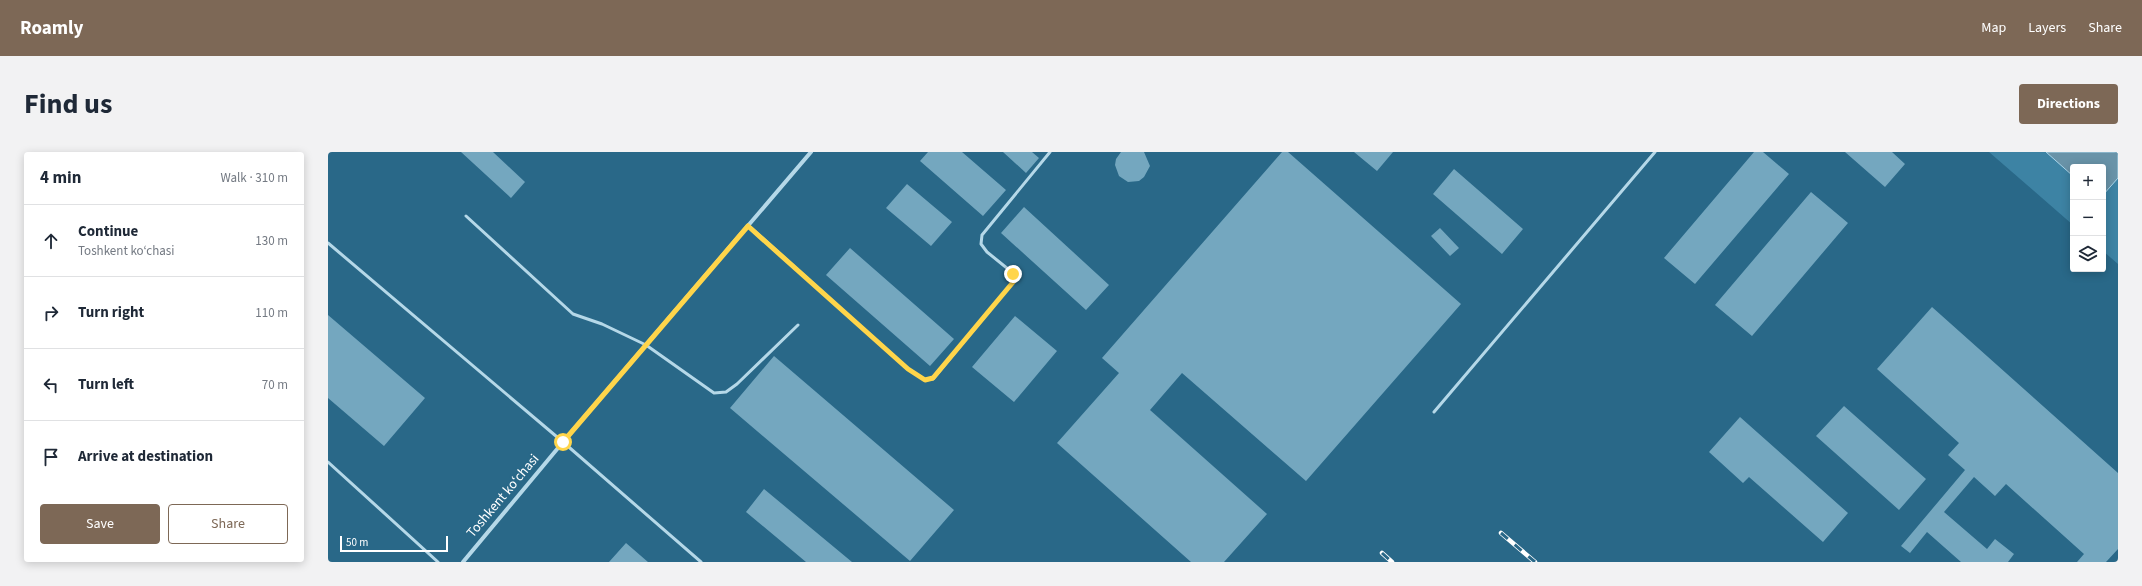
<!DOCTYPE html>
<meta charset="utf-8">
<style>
:root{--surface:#fff;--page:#f2f2f3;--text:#1f2937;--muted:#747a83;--line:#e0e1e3;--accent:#7d6856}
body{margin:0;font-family:"Source Sans 3",sans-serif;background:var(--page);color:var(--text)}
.controls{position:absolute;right:12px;top:12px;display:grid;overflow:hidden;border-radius:4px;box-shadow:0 2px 10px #0003}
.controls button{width:36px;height:36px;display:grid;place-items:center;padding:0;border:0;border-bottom:1px solid var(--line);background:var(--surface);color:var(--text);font:20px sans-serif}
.scale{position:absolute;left:12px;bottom:10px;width:108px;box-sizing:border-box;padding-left:4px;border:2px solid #fff;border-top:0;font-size:11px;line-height:14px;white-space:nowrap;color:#fff;-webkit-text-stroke:3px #296888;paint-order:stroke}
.stop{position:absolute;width:12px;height:12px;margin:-9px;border:3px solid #ffd54a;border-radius:50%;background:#fff}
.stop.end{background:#ffd54a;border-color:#fff;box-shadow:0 1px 4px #0008}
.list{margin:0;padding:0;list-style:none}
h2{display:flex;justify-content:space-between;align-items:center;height:52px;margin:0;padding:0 16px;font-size:17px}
h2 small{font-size:13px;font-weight:400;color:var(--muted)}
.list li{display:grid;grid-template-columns:26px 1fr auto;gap:12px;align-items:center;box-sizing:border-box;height:72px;padding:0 16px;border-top:1px solid var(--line)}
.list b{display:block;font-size:15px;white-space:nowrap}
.list p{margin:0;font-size:13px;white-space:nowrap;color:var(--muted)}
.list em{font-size:13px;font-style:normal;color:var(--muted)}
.actions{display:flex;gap:8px;padding:12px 16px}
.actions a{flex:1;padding:9px 0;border:1px solid var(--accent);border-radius:4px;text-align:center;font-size:14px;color:var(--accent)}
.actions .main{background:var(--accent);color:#fff}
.icon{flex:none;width:22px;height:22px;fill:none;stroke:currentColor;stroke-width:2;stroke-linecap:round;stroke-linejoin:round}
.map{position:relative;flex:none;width:1790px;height:410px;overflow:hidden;border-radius:4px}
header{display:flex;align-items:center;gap:24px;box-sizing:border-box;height:56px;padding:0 20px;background:var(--accent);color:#fff}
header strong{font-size:19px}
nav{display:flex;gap:22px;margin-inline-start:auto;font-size:14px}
.intro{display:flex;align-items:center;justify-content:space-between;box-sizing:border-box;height:96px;padding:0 24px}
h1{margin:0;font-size:28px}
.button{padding:10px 18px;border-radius:4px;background:var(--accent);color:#fff;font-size:14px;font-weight:700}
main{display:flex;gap:24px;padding:0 24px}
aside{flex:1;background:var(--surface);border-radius:4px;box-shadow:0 2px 10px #0003}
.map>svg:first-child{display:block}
.green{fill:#3d83a4}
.water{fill:#6993a8;stroke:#aad5e9}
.building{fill:#74a7bf}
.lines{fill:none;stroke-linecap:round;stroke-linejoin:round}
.lane{stroke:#b5d8e8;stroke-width:3}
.street{stroke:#b5d8e8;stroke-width:4}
.rail-casing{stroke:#fff;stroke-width:4.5}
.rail{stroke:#296888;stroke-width:3;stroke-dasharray:9;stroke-linecap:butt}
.route{stroke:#ffd54a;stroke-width:5}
.labels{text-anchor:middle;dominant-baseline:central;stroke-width:4;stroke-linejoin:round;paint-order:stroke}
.street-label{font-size:14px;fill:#fff;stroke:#296888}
</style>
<header>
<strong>Roamly</strong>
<nav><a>Map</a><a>Layers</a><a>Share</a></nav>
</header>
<div class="intro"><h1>Find us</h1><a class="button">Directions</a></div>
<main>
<aside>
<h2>4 min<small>Walk · 310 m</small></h2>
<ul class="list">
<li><svg class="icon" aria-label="ahead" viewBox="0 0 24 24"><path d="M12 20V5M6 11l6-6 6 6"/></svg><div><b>Continue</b><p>Toshkent ko‘chasi</p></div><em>130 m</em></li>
<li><svg class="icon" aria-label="right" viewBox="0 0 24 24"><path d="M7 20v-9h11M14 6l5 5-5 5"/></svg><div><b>Turn right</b></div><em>110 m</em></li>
<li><svg class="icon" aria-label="left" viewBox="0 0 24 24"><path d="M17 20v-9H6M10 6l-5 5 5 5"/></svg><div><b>Turn left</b></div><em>70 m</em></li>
<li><svg class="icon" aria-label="arrive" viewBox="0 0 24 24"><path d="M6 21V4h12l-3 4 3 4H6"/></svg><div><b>Arrive at destination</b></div></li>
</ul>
<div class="actions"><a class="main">Save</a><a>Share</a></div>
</aside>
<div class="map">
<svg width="1790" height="410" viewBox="0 0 1790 410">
<rect width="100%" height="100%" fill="#296888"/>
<path class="green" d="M1661,0H1790V112L1775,99V15H1745V73Z"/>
<path class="water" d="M1718,0H1790V26L1775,43V15H1745V24Z"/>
<path class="building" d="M133,0H165L197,30L183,46Z
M600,0H634L678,38L655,64L592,9Z
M675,0H704L711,6L698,21Z
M793,0H816L822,14L816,25L811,29L800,30L791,24L787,13L788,7Z
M954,0H960L1133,152L978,329L854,221L822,258L939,362L896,410H863L729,291L791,221L774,206Z
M1026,0H1065L1049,19Z
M1426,0H1435L1461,22L1367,132L1336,106Z
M1517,0H1564L1577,12L1557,35Z
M1126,17L1195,77L1174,102L1105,42Z
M579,32L624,70L603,94L558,56Z
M1483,40L1520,71L1424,184L1387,153Z
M696,55L781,133L758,158L673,81Z
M1112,76L1131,96L1122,104L1103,84Z
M522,96L626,187L602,214L498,123Z
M1604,155L1790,321V397L1778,410H1749L1756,402L1678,332L1667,344L1646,325L1616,360L1659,397L1667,387L1686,402L1680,410H1633L1599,380L1582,401L1573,394L1637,318L1620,303L1631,291L1549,217Z
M0,163L97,246L56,294L0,246Z
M687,164L729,199L686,250L644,215Z
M446,204L626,358L582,409L402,256Z
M1516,254L1598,327L1571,358L1488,284Z
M1412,265L1520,361L1495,390L1421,325L1415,331L1381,300Z
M436,337L524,410H478L418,360Z
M298,391L320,410H281Z"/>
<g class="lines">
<path class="lane" d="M138,64L245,162L274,172L318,193L386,241L398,240L409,232L470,173
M420,73L580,217L597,228L605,227L686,129L685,121L659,100L653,92L654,83L722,0
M0,91L235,290L373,410
M1106,260L1327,0
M0,310L110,410"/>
<path class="street" d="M135,410L235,290L483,0"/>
<g class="rail-casing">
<path id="rail" d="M1173,381L1207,410
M1054,401L1064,410"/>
</g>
<use href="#rail" class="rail"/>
</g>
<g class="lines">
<path class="route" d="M235,290L420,74L580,217L597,228L605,226L686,129L685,122"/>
</g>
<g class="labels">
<g class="street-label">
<text transform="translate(175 344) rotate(-50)">Toshkent ko‘chasi</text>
</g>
</g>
</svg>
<div class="controls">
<button>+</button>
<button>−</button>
<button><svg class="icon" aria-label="layers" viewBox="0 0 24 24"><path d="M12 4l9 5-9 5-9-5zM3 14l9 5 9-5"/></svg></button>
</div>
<div class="scale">50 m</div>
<div class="stop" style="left:235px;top:290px"></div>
<div class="stop end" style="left:685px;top:122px"></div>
</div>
</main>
